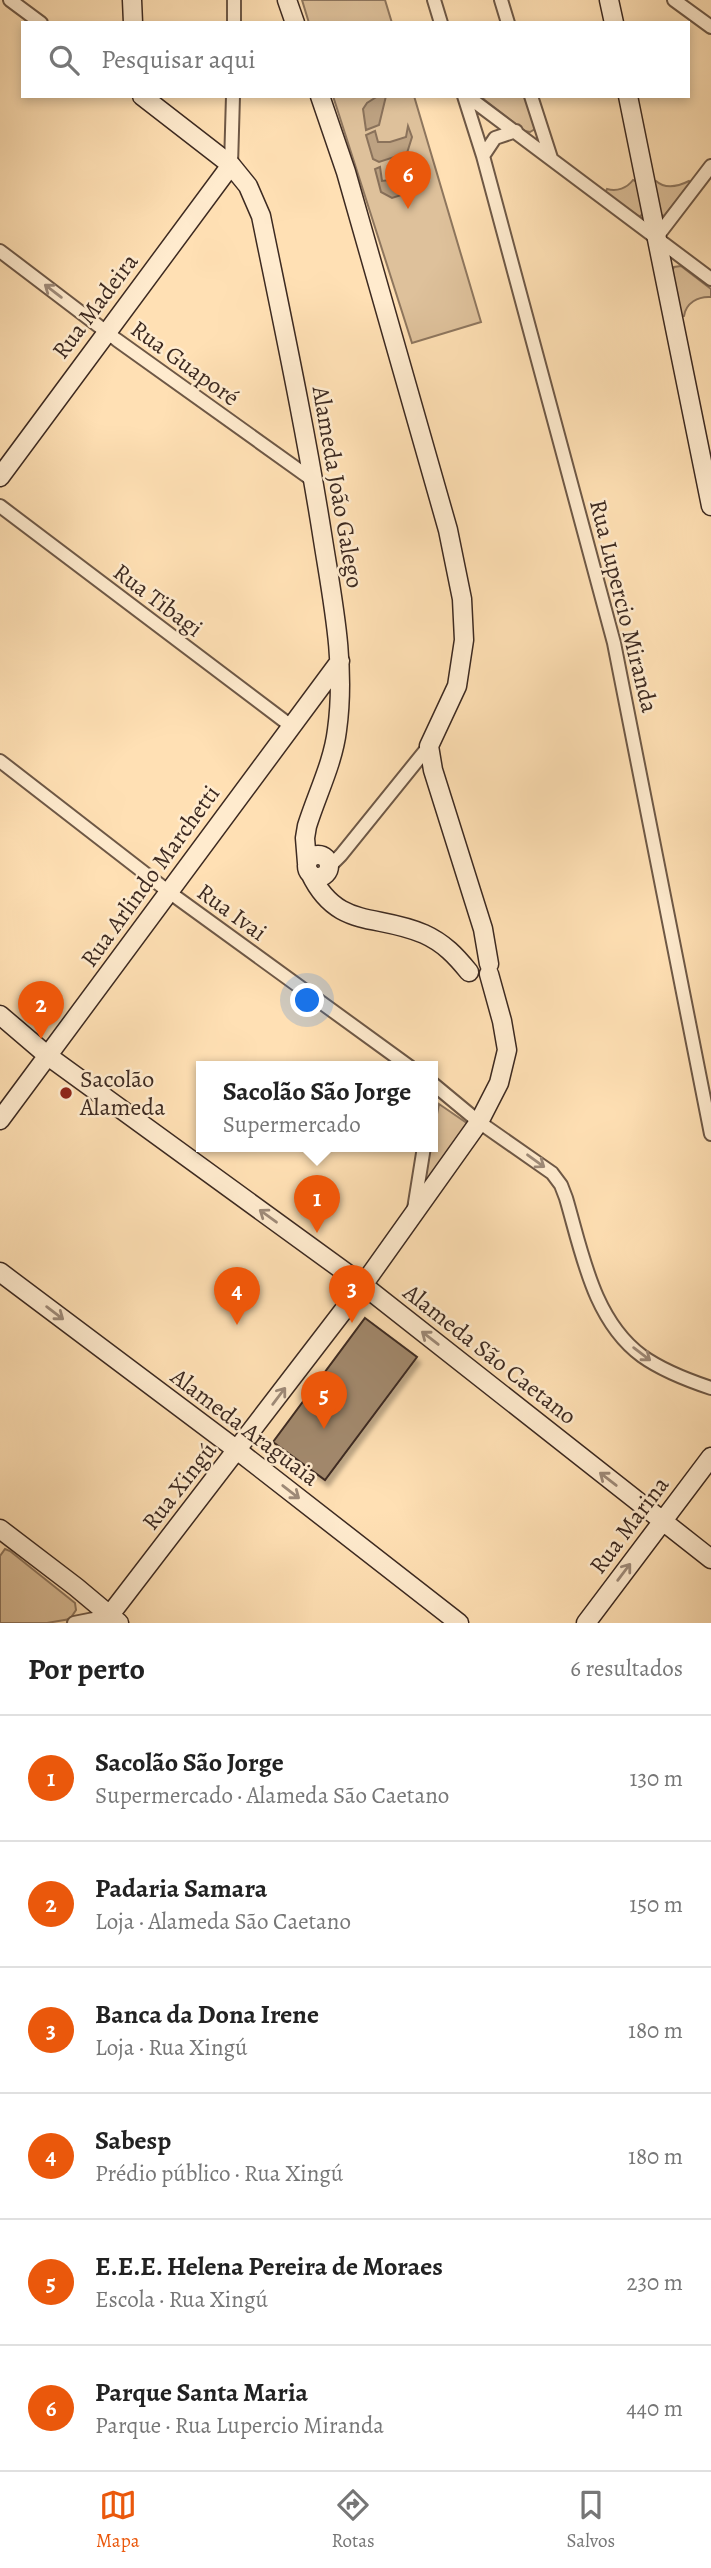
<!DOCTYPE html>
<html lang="pt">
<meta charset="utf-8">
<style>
:root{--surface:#fff;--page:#f6f6f6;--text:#222;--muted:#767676;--line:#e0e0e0;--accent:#ea580c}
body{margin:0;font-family:Alegreya,serif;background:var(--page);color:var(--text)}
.you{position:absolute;left:308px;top:1001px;width:24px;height:24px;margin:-18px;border:5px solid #fff;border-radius:50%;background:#1a73e8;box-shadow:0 0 0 10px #1a73e833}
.badge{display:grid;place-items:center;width:46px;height:46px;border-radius:50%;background:var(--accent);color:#fff;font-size:23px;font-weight:700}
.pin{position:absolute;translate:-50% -58px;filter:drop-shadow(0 2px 4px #0008)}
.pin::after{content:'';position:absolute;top:37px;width:24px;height:21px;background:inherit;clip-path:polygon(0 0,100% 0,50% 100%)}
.popup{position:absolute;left:196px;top:1061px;width:242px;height:91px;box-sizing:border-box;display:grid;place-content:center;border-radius:0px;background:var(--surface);filter:drop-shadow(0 2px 5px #0005);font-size:23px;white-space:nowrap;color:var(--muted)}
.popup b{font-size:26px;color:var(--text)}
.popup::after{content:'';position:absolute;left:50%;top:100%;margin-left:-14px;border:14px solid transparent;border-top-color:var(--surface)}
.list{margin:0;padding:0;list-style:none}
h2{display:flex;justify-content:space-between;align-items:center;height:91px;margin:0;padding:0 28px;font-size:30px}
h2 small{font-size:23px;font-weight:400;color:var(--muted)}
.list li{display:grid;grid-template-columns:46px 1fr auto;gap:21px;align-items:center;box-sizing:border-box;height:126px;padding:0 28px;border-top:2px solid var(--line)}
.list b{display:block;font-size:26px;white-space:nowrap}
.list p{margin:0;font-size:23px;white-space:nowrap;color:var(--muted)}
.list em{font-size:23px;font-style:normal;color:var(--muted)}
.icon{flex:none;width:38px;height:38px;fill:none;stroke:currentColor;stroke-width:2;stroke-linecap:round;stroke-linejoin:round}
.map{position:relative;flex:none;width:711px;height:1623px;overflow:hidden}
.search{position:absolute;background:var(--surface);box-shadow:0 4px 10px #0003;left:21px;right:21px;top:21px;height:77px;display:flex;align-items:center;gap:18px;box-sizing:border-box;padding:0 24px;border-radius:0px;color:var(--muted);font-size:26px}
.sheet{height:847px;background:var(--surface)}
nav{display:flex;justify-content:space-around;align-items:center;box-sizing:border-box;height:98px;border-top:2px solid var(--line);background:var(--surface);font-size:19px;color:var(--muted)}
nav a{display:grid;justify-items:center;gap:4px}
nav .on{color:var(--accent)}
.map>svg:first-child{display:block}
.green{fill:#dec19b;stroke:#8e765e;stroke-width:2}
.water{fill:#bda282;stroke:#8a725b;stroke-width:2}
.building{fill:#a2896d;stroke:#3d2a21;stroke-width:2;filter:url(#shadow)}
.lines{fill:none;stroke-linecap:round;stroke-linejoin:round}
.street-casing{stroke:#6e5846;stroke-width:16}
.secondary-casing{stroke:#3d2a21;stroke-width:21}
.street{stroke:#ffebce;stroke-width:12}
.secondary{stroke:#ffebce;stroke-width:18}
.oneway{stroke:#9e8a78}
.poi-dot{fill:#8f2418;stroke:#ffebce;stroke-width:2.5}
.labels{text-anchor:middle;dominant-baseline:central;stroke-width:5;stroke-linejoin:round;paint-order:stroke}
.street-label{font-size:24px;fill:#3d2a21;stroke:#ffebce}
.poi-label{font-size:24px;fill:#3d2a21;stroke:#ffebce;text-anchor:start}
</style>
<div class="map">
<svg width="711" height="1623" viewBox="0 0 711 1623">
<defs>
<filter id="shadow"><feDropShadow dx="3.5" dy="6" stdDeviation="2" flood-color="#0004"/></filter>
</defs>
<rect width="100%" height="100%" fill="#ffe0b4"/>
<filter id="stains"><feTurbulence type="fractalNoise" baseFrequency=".00286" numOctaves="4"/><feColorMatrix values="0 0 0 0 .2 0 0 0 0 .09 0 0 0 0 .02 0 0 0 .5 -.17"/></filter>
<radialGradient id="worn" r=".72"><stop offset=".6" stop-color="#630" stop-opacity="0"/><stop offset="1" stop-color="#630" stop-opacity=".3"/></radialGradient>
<path class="green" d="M302,0H385L392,23H309Z
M333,96H414L481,322L412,343Z
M490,96H526L535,129L530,132L525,131L482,98Z
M633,180L638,182L644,211L640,217L605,193L607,189C617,192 627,188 633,180Z
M656,181C666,190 679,186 689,181L691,183L664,216L659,214L652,182Z
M681,266L711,289V297C698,296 686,303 684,316L680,317L672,271L674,267Z
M439,1104L474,1128L418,1205L430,1147H432L433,1134Z
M5,1549L10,1551L75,1603L76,1610L70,1619L47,1623H0V1556Z"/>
<path class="water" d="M378,96H386L379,125L366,130L363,109L367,103Z
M408,126L412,137L407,153L379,162L373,159L366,135L375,131L378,142H390L406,137Z
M414,156C422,165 420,179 417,190L392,198L381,192L375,169L380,167L382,181L398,179L403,181L407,177L399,169L405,165L398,161Z"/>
<path class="building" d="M365,1318L417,1357L325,1480L273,1442Z"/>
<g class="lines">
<g class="street-casing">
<path id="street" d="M10,0L41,23
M434,0L441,23
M501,0L508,23
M674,0L711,27
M234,23V0
M464,96L483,156L614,643L711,1134
M467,96L711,279
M531,96L551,158
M483,156L495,138L516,131
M231,165L233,96
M656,238L711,166
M0,251L117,340L314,481
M0,506L291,726
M0,761L169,892L410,1067
M329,867L341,855L429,746
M432,1083L479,1122L552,1173L561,1185L566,1198C582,1252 593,1320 642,1356C663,1371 687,1380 711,1388
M414,1209L424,1147
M74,1623L109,1616"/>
</g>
<g class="secondary-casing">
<path id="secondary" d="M132,0L133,23
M287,0L295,23
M609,0L614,23
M142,96L231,165L248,186L261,216C283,324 306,431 323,540C333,603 346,665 337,730C333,763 317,794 307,826L305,838L307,863
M320,96L346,172L448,530L462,599L464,640L457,686L429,746L433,770L483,929L489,964
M628,96L711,506
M0,477L231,165
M307 866a11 11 0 1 1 22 0a11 11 0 1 1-22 0Z
M310,873C337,930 376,913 424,934C444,943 456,956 469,972
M0,1015L48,1056L363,1285L711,1559
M0,1120L340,661
M0,1272L237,1450L459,1623
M0,1529L76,1587L119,1623
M109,1616L363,1285L479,1122L499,1083L507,1050L502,1021L489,974
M586,1623L711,1457"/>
</g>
<use href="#street" class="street"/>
<use href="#secondary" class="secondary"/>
</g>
<defs><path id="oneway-shaft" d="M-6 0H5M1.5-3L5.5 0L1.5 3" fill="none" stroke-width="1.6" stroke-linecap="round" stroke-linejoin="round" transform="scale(1.75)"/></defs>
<g class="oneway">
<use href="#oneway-shaft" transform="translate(53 291) rotate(-143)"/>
<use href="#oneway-shaft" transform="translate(536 1161) rotate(36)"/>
<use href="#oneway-shaft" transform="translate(268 1216) rotate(-144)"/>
<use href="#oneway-shaft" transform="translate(55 1313) rotate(37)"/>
<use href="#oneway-shaft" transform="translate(430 1338) rotate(-142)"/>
<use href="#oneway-shaft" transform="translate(642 1354) rotate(37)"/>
<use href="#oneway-shaft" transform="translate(279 1396) rotate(-53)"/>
<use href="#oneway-shaft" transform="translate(608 1479) rotate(-142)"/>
<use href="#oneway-shaft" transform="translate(291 1492) rotate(38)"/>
<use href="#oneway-shaft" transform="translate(624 1572) rotate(-53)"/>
</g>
<circle class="poi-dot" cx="66" cy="1093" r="7"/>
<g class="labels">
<g class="street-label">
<text transform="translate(95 306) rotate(-53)">Rua Madeira</text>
<text transform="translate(185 363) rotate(36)">Rua Guaporé</text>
<text transform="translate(338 487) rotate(80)">Alameda João Galego</text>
<text transform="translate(158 600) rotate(37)">Rua Tibagi</text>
<text transform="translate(624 606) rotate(76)">Rua Lupercio Miranda</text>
<text transform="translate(150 876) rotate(-54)">Rua Arlindo Marchetti</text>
<text transform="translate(232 912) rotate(36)">Rua Ivai</text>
<text transform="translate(490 1354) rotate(38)">Alameda São Caetano</text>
<text transform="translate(245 1427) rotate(37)">Alameda Araguaia</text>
<text transform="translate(179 1486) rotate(-52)">Rua Xingú</text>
<text transform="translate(629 1525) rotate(-53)">Rua Marina</text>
</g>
<g class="poi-label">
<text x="80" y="1079">Sacolão<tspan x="80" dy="28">Alameda</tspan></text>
</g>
</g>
<rect width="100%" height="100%" filter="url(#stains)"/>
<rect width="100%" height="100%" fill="url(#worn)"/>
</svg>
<div class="you"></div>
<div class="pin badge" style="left:317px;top:1233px">1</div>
<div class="popup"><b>Sacolão São Jorge</b>Supermercado</div>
<div class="pin badge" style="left:41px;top:1039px">2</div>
<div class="pin badge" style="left:352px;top:1323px">3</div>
<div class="pin badge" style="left:237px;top:1325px">4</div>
<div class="pin badge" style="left:324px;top:1429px">5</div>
<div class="pin badge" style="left:408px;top:209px">6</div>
<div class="search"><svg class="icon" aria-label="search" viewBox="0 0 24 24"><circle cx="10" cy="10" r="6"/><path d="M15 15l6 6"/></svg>Pesquisar aqui</div>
</div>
<section class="sheet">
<h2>Por perto<small>6 resultados</small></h2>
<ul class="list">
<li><span class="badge">1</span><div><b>Sacolão São Jorge</b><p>Supermercado · Alameda São Caetano</p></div><em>130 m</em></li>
<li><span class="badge">2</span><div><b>Padaria Samara</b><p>Loja · Alameda São Caetano</p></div><em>150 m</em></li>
<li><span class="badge">3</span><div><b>Banca da Dona Irene</b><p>Loja · Rua Xingú</p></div><em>180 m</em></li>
<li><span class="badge">4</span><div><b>Sabesp</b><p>Prédio público · Rua Xingú</p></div><em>180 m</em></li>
<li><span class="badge">5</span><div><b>E.E.E. Helena Pereira de Moraes</b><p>Escola · Rua Xingú</p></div><em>230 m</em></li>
<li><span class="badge">6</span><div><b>Parque Santa Maria</b><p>Parque · Rua Lupercio Miranda</p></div><em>440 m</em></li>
</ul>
</section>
<nav>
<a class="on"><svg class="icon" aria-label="map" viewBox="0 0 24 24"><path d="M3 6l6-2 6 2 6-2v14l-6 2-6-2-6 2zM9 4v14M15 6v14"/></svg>Mapa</a>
<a><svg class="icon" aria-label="directions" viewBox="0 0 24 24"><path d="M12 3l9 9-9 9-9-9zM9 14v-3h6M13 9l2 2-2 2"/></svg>Rotas</a>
<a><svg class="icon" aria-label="saved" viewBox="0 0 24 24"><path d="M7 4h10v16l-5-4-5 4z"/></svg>Salvos</a>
</nav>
